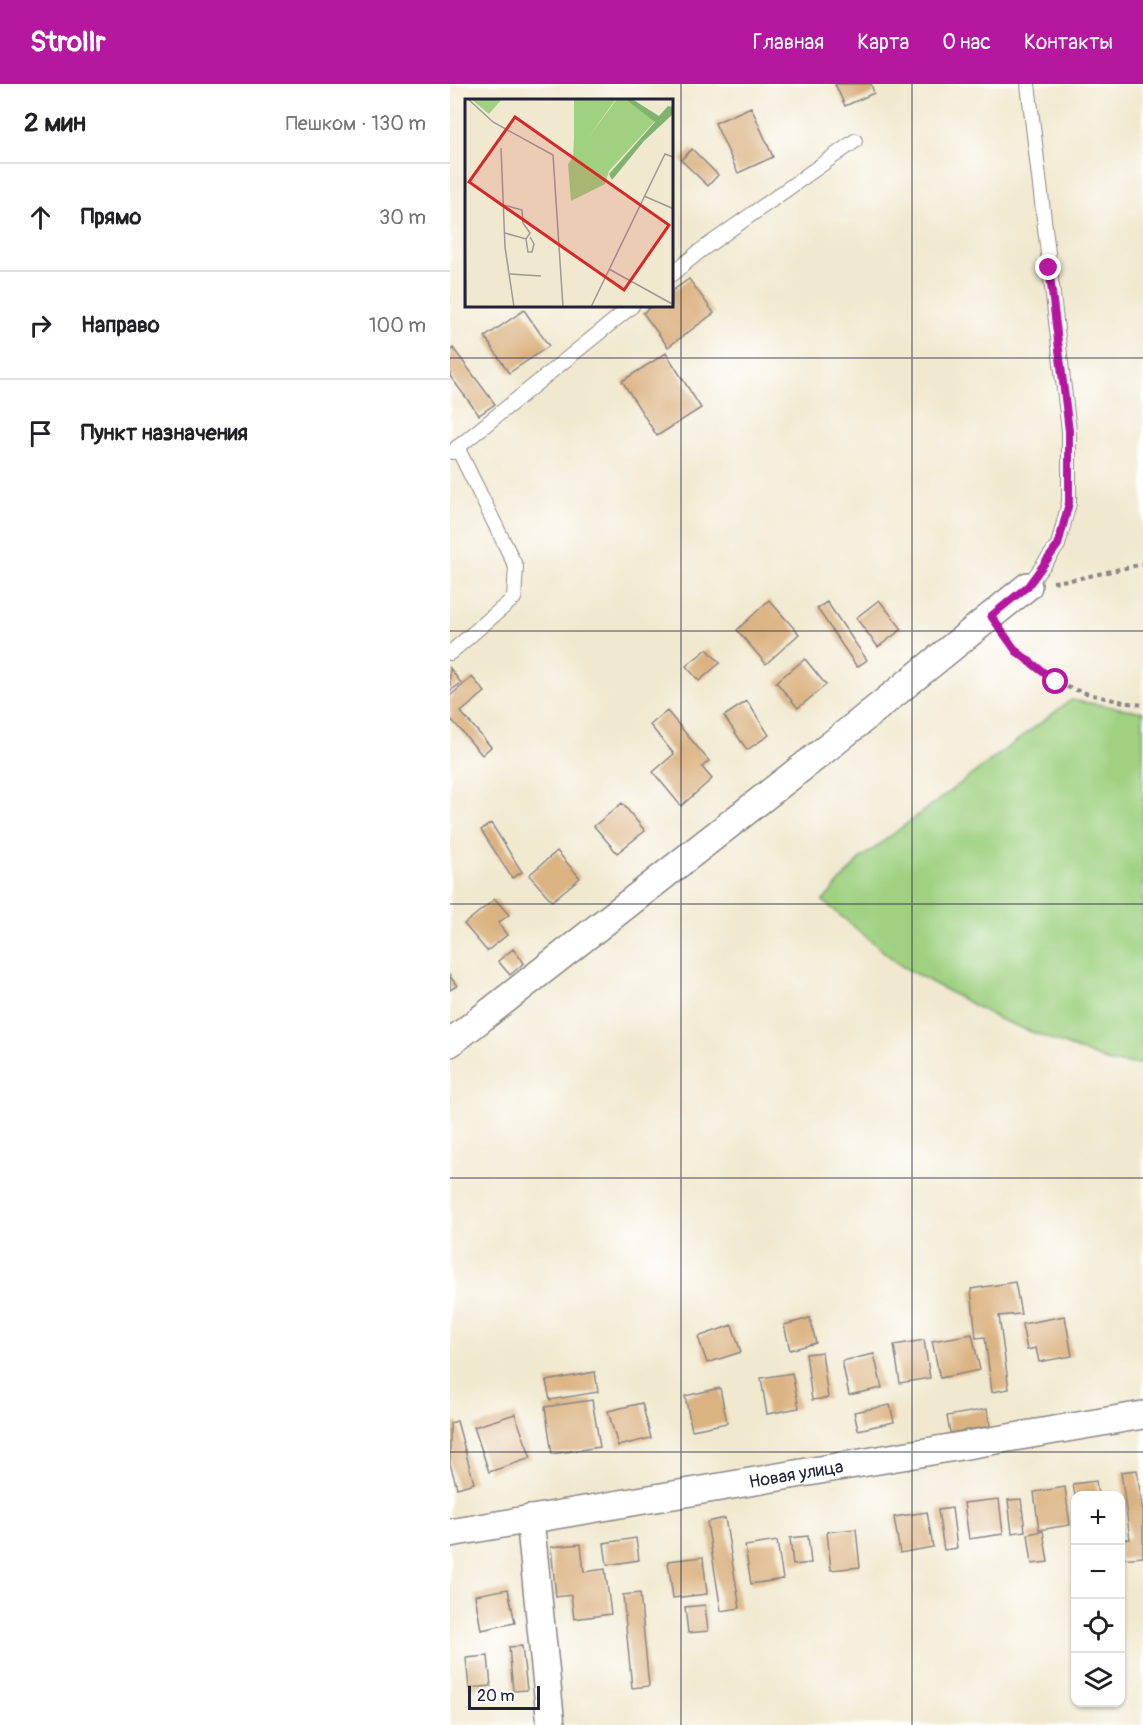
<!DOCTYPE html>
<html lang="ru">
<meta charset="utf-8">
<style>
:root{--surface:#fff;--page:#f2f2f2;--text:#202124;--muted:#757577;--line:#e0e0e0;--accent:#b5179e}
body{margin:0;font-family:Pangolin,sans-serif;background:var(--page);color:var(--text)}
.controls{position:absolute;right:18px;bottom:18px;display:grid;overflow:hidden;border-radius:12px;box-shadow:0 2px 4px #0004}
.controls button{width:54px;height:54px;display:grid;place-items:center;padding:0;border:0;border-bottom:2px solid var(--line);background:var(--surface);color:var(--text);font:30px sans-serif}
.scale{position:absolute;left:18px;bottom:15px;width:72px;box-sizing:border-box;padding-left:6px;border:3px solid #22223b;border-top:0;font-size:16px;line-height:21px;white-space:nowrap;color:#22223b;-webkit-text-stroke:4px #fff;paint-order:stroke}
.stop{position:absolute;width:18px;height:18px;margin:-14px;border:4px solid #b5179e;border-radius:50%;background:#fff}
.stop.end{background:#b5179e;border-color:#fff;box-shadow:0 2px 6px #0008}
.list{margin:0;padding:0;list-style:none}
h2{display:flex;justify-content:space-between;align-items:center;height:78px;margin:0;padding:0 24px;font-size:26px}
h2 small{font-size:20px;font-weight:400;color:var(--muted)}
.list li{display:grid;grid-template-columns:39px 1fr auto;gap:18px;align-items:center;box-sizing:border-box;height:108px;padding:0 24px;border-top:2px solid var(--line)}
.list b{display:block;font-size:22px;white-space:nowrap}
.list em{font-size:20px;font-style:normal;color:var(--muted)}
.icon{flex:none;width:33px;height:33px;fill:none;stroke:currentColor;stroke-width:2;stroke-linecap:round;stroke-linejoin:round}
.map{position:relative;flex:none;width:693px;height:1641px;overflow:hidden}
header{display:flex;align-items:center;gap:36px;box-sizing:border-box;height:84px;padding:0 30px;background:var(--accent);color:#fff}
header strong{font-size:28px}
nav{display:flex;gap:33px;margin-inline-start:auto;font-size:21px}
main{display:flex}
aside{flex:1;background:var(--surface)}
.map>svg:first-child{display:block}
.green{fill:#9fd181;stroke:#607a5e;stroke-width:1.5}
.building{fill:#dbb382}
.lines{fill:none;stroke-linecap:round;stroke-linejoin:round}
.lane-casing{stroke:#8a8685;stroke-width:16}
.street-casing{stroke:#8a8685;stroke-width:30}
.path{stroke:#8a8685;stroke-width:4;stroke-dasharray:4.5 4.5;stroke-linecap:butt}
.lane{stroke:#fff;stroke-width:14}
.street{stroke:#fff;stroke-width:27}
.route{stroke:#b5179e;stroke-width:8}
.grid{fill:none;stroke:#22223b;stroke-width:1.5;stroke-opacity:0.55}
.labels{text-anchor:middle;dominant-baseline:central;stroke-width:6;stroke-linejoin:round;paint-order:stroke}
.street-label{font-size:18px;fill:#22223b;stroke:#fff}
.inset-road{fill:none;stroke:#9e9994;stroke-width:1.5}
.view{fill:#d62828;fill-opacity:0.15;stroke:#d62828;stroke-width:3}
.inset-edge{fill:none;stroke:#22223b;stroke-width:3}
</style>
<header>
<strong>Strollr</strong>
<nav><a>Главная</a><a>Карта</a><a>О нас</a><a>Контакты</a></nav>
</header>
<main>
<aside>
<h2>2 мин<small>Пешком · 130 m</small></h2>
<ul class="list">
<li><svg class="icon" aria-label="ahead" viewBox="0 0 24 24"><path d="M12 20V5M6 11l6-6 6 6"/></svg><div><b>Прямо</b></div><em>30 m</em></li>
<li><svg class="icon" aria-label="right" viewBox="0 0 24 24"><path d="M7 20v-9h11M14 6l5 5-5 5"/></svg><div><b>Направо</b></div><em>100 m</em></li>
<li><svg class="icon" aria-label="arrive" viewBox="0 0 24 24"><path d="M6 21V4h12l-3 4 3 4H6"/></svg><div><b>Пункт назначения</b></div></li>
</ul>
</aside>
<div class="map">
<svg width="693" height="1641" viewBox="0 0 693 1641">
<rect width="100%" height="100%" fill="#fff"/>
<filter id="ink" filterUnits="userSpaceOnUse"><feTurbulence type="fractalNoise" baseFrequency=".0167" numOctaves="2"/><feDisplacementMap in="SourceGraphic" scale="12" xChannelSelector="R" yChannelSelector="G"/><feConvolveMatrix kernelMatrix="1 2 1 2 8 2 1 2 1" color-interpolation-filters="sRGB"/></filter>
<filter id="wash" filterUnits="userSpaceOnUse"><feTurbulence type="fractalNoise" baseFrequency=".008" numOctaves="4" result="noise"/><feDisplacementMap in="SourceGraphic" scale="24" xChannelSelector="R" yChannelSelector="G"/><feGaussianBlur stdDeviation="1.35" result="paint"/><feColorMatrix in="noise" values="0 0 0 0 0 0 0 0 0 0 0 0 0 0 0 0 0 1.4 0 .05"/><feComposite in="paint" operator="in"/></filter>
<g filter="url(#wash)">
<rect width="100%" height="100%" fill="#f1e9cf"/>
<path class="green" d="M621,616L693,628V980L662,979L551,936L451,882L373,817L410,775Z"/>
<g id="blocks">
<path class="building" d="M385,0H421L424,9L395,22Z
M301,23L323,73L288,89L265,39Z
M242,65L268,91L258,102L231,76Z
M239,195L264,229L218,263L193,229L202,222H222V207Z
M74,226L99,262L59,289L35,253Z
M3,264L45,320L29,331L0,292V267Z
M216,269L251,324L207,352L172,297Z
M319,516L349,550L316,580L287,546Z
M429,516L452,545L428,563L406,534Z
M377,518L417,576L407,583L367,524Z
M257,565L270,579L249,597L236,582Z
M355,575L376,601L348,624L326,598Z
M0,584L11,599L0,607Z
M22,593L35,608L11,628L41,663L32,671L2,636L0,638V612Z
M297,617L319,651L297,666L274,632Z
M217,627L259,677L252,683L262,695L231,722L203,688L224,670L200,641Z
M172,719L195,747L167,769L144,742Z
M41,739L72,788L62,794L31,746Z
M107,767L130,794L102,817L79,791Z
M45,815L59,831L48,839L57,851L37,867L14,840Z
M63,865L74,879L60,891L48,877Z
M0,892L7,902L0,906Z
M565,1198L571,1230L549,1232L559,1305L542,1308L535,1253L526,1254L521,1205Z
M615,1232L622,1272L589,1278L586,1264L577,1266L572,1240Z
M360,1234L366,1259L340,1266L334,1241Z
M282,1241L291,1268L257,1279L248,1253Z
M522,1250L530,1286L490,1294L482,1257Z
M474,1256L480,1294L450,1299L444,1261Z
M372,1268L378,1314L362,1316L356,1270Z
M424,1270L432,1304L399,1311L392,1277Z
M145,1288L148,1308L100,1316L96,1297Z
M342,1289L349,1324L317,1330L311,1294Z
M270,1304L277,1339L242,1346L235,1312Z
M142,1316L150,1363L102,1370L95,1323Z
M192,1319L201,1354L168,1362L158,1327Z
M440,1321L444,1338L408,1346L404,1328Z
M537,1325L540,1342L500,1349L497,1332Z
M65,1330L81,1374L39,1388L24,1343Z
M7,1337L24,1399L7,1404L0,1380V1339Z
M687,1386L693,1430V1473L670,1475V1456L680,1455L671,1388Z
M646,1397L648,1412H625L623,1400Z
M615,1403L620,1441L589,1446L584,1408Z
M549,1415L553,1450L519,1455L514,1419Z
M571,1415L575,1447L562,1449L558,1416Z
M502,1424L507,1464L494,1466L488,1426Z
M477,1428L483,1463L450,1469L444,1433Z
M275,1434L290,1524L271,1527L257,1438Z
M406,1445L410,1483L381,1486L377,1448Z
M593,1447L598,1478L582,1480L578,1450Z
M358,1452L361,1479L343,1481L340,1454Z
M186,1454L189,1476L157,1481L154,1459Z
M327,1457L333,1495L301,1500L295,1462Z
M131,1460L134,1488L155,1485L161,1530L124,1535L121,1511L106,1513L101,1463Z
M253,1473L257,1510L223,1514L218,1477Z
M58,1505L65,1539L31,1546L25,1511Z
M190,1509L199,1602L182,1604L173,1511Z
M255,1521L258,1547L238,1549L235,1523Z
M72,1562L77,1606L63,1607L59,1563Z
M38,1572L41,1602L19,1604L16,1574Z"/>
</g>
</g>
<g filter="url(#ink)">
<use href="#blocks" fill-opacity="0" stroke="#8a8685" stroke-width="1.5"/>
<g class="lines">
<g class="lane-casing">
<path id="lane" d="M578,0L619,347V419L608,461L578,502
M222,190L250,167L405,57
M2,368L182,222
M0,569L64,514L66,483L7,363"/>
</g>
<g class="street-casing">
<g id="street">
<path d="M0,959L386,657L578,502"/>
<path d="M80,1435L101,1641"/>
<path id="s1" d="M0,1449L693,1331"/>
</g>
</g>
<path class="path" d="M603,498L626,495L693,480
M555,552C566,567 591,591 607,599C629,609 669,618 693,621"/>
<use href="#lane" class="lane"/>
<use href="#street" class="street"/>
</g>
</g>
<g class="lines" filter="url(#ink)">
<path class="route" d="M599,184L619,347V419L608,461L578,502L541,532L566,567L606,598"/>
</g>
<path class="grid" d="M231,0V1641M462,0V1641M0,274H693M0,547H693M0,820H693M0,1094H693M0,1368H693"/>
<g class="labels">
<g class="street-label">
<text stroke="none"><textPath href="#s1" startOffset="351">Новая улица</textPath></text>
</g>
</g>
<g transform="translate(15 15)">
<rect width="208" height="208" fill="#f1e9cf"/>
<path d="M6,0H37L24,15ZM109,0H151L108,59L109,39ZM152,0H160L190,22L144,72L140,85L106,102L103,65Z" fill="#9fd181"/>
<path d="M160,0H167L194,17L203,7L208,8V15L179,42L147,81L144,75L190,23Z" fill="#7fb36f"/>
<path class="inset-road" d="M3,0L28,23L88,56L98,208M36,49L40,148L49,208M179,97L209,110M39,106L57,111L58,124L65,134L61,140L40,134M0,124L1,208M61,140L63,153H67L69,145L65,138M144,170L209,206M45,175L76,177M126,208L200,55L208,58"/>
<path class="view" d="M50,18L204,126L159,191L4,83Z"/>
<rect width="208" height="208" class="inset-edge"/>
</g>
</svg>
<div class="controls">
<button>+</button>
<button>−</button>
<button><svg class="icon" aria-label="locate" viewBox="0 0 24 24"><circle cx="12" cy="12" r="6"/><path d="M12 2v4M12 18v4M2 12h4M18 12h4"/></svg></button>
<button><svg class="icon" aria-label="layers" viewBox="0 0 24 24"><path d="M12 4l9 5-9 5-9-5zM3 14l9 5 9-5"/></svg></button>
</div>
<div class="scale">20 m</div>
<div class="stop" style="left:606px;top:598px"></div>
<div class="stop end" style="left:599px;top:184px"></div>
</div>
</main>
